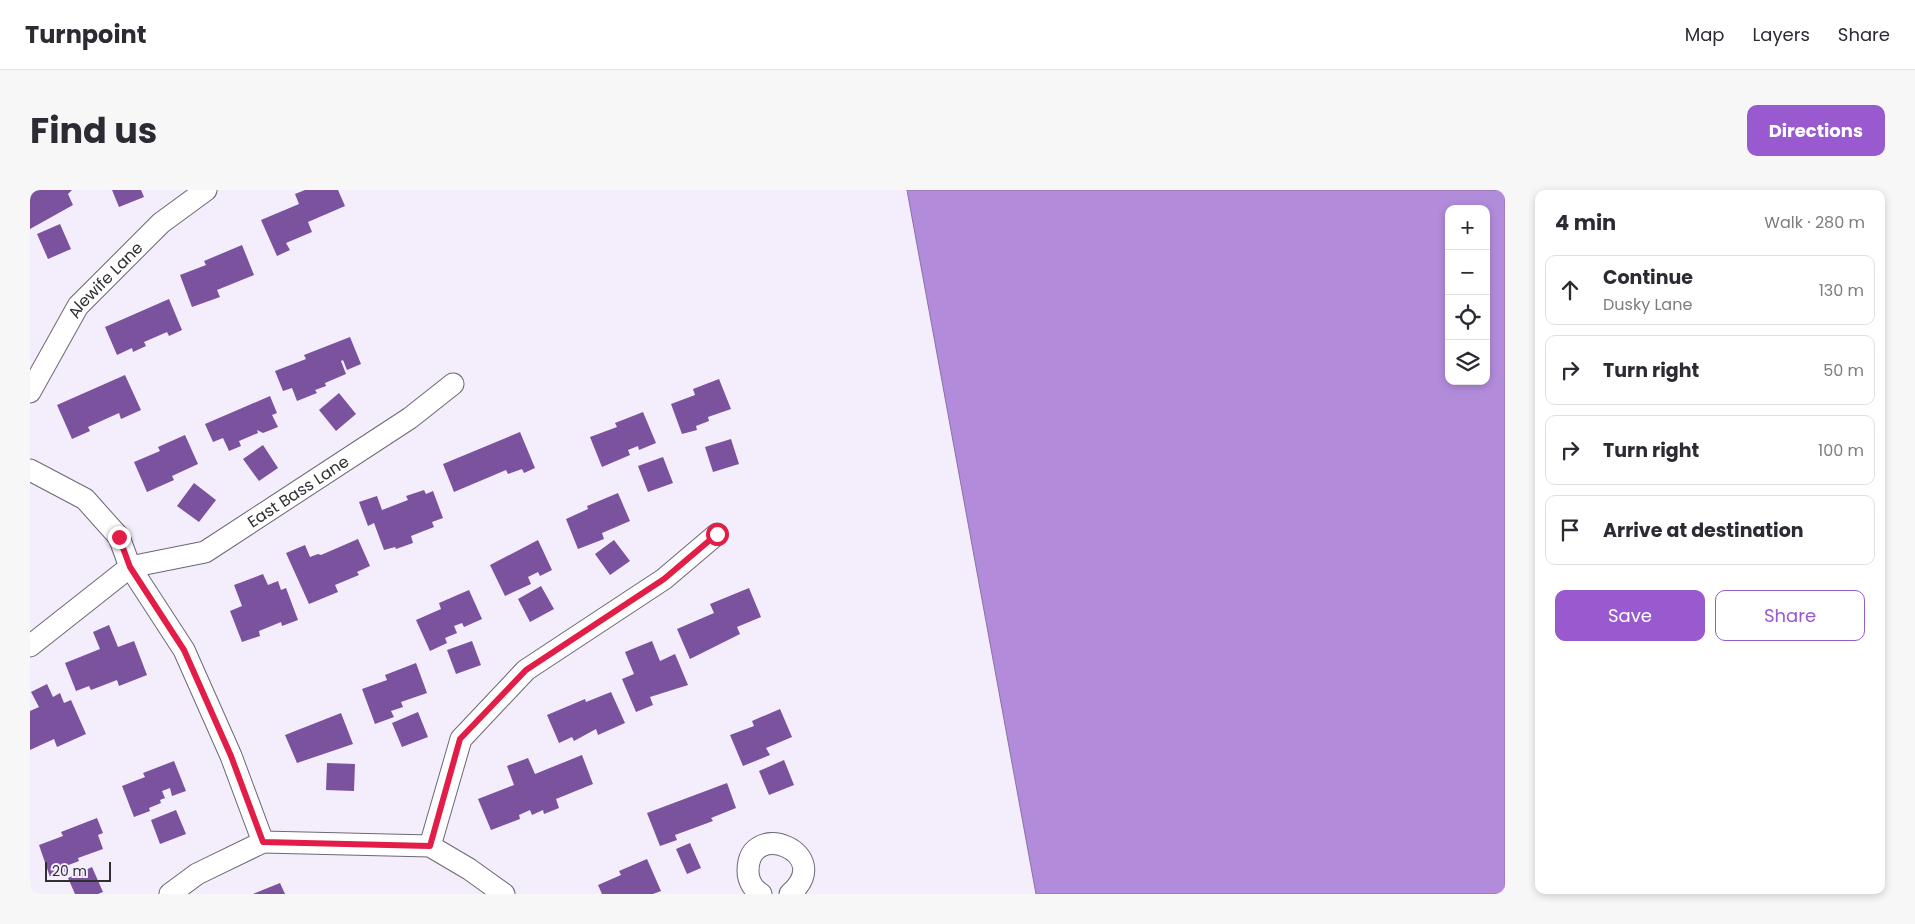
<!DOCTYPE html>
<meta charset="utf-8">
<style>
:root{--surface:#fff;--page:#f7f7f7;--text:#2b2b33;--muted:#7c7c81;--line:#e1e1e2;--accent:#9959cf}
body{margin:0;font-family:Poppins,sans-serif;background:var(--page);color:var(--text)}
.controls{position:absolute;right:15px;top:15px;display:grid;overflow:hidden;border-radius:10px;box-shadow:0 2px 8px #0003}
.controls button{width:45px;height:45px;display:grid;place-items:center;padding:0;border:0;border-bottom:1px solid var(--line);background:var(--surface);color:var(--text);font:25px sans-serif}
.scale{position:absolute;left:15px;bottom:12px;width:66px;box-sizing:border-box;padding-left:5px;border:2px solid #312f34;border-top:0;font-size:14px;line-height:18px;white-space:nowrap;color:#312f34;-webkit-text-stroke:4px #f4edfc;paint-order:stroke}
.stop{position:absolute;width:15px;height:15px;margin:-11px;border:4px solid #e11d48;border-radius:50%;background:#fff}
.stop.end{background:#e11d48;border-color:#fff;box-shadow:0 1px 5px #0008}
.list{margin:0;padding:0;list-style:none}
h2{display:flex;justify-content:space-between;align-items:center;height:65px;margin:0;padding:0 20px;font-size:21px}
h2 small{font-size:16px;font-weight:400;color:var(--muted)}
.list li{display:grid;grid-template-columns:32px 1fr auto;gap:15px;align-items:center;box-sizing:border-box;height:70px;margin:0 10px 10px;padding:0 10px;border:1px solid var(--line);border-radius:10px}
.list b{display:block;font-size:19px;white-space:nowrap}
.list p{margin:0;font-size:16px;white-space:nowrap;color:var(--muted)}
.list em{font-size:16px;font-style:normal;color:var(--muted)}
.actions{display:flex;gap:10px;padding:15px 20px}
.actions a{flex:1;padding:11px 0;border:1px solid var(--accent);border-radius:10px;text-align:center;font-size:18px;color:var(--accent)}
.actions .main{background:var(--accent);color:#fff}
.icon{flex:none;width:28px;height:28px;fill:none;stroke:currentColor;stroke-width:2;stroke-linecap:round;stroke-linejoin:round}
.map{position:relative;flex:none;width:1475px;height:704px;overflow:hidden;border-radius:10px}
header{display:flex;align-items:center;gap:30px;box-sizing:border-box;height:70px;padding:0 25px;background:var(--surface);border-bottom:1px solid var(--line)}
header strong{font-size:24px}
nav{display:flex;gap:28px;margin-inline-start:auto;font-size:18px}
.intro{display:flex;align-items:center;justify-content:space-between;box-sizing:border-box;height:120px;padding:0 30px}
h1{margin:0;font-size:35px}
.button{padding:12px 22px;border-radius:10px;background:var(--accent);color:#fff;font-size:18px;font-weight:700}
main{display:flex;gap:30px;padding:0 30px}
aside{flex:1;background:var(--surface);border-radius:10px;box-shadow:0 2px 8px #0003}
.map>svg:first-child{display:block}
.water{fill:#b38bdb;stroke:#8c6fa9;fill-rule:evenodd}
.building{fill:#7a529e}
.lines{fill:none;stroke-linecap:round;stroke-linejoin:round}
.street-casing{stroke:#6d6774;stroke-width:23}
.street{stroke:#fff;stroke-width:21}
.route{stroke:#e11d48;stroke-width:6}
.labels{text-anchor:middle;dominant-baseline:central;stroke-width:5;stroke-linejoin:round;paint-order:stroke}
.street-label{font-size:16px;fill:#312f34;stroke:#f4edfc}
</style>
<header>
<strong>Turnpoint</strong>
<nav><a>Map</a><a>Layers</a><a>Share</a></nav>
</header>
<div class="intro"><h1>Find us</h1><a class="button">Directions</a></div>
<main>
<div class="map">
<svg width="1475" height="704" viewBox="0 0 1475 704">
<rect width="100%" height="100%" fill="#f4edfc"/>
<path class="water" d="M877,0H1475V704H1006ZM1419,19H1456V191H1419Z"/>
<path class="building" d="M2,0H42L38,4L43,15L0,39V1Z
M82,0H111L114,7L89,17Z
M275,0H308L315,16L278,32L282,42L256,53L260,60L247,66L231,30L269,14L265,4Z
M30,34L41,59L18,69L7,44Z
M212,55L224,85L187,100L190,107L162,117L150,85L176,75L174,71Z
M139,109L152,140L139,146L137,142L114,152L116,156L103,162L102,158L87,165L75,137Z
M320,147L331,174L317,180L313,170L311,171L316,184L295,193L296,196L285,200L287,203L267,211L262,198L253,201L245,181L276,169L274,165Z
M95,185L111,220L91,229L89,223L58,237L60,241L42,249L27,215Z
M689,189L701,219L678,227L679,231L666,236L667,240L652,244L641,214L665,205L663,199Z
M309,203L326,224L306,241L289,220Z
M240,206L247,223L242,225L248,237L233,243L227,240L228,243L209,251L211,256L199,261L193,248L183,252L175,234Z
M613,222L626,253L609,260L608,256L598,260L600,265L572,277L560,247L587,237L585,233Z
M490,242L505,278L494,283L492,279L478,284L476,280L424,302L413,274Z
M155,245L168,274L142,286L144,290L117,302L104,272L130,261L128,257Z
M701,249L709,274L683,282L675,257Z
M233,255L248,278L229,291L213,269Z
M633,267L643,293L618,302L608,276Z
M164,293L186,310L169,332L147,316Z
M394,300L396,304L403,301L413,328L402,332L404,337L381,346L383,353L366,359L365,357L354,360L344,333L338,336L329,312L347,306L352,320L378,310L376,306Z
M588,303L600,331L572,343L574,349L548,359L536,329L558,319L557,316Z
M328,349L340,376L327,382L329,385L305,395L308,402L279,414L256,363L275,355L280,367L288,364L291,365Z
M508,350L522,380L510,386L508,382L498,387L501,394L475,406L460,375Z
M584,350L600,371L580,385L565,364Z
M233,384L238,395L248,391L251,400L256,398L268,430L252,436L251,432L229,441L230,446L212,452L200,421L212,416L204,395Z
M511,396L524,419L500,432L488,409Z
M719,398L731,427L707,437L710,444L660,469L647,439L684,423L680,414Z
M439,400L452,429L434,437L432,433L424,436L427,443L415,448L417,453L400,461L386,430L411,419L409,413Z
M79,435L88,457L104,451L117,485L89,496L87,490L61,500L59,496L46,501L35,473L70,459L63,442Z
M442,451L451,475L426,484L417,460Z
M622,451L630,471L645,464L658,495L620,507L623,515L606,522L592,489L604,484L595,462Z
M386,473L397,503L371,512L373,517L361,521L364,527L345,534L332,499L357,490L355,485Z
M17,494L23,507L30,503L34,513L41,510L56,544L27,557L24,549L0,560V521L9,517L1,502Z
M581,502L595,533L568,545L566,539L544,551L542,547L529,553L517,525L555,509L556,512Z
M750,519L762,547L736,558L740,565L713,576L700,545L724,536L722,531Z
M388,522L398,547L372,557L362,533Z
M311,523L323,554L267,573L255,545Z
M552,565L563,594L526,609L529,618L514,624L513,620L502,625L500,620L489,625L490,629L461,640L448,609L484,595L477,576L498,568L505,584Z
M754,570L764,595L739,605L729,581Z
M144,571L156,601L142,606L140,598L132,601L135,608L130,610L131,613L119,618L120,621L104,627L92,596L115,587L113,583Z
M297,573L325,574L324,601L296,600Z
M697,593L706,618L681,628L683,631L645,645L647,650L630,656L617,623Z
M146,620L156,644L130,654L121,630Z
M67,628L73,643L68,645L73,659L48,668L49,671L36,676L38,681L20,687L9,655L33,646L31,642Z
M660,653L671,678L657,684L646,659Z
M617,669L631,701L623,704H572L568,695L591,685L589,681Z
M62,677L73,702L68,704H45L38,688Z
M250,693L255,704H223Z"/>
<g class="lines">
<g class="street-casing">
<g id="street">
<path id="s1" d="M0,202L48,116L131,33L176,0"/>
<path d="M0,280L55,309L89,347L100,377L154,460L201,566L233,652L400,656L439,679L474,704"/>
<path id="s2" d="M0,456L100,377L175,362L380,228L423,194"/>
<path d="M400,656L431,549L496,480L634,389L687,344"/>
<path d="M140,704L167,684L233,652"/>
<path d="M731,704C723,699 718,690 718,681C718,627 807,663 760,704"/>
</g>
</g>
<use href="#street" class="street"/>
</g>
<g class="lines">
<path class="route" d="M89,347L100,377L154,460L201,566L233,652L400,656L430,549L496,480L634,389L687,344"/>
</g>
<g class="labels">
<g class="street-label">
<text stroke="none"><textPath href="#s1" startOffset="136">Alewife Lane</textPath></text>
<text stroke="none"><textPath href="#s2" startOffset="315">East Bass Lane</textPath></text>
</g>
</g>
</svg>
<div class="controls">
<button>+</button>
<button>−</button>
<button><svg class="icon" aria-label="locate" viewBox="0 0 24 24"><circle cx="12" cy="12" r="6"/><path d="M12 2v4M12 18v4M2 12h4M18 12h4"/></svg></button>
<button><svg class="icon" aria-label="layers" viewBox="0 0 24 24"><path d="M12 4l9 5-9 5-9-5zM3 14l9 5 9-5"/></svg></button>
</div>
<div class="scale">20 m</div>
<div class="stop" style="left:687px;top:344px"></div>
<div class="stop end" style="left:89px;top:347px"></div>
</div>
<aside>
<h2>4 min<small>Walk · 280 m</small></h2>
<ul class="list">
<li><svg class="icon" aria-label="ahead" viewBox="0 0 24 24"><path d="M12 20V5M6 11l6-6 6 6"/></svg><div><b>Continue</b><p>Dusky Lane</p></div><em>130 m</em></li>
<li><svg class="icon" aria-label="right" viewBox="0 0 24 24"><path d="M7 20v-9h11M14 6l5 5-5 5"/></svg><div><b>Turn right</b></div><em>50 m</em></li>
<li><svg class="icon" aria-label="right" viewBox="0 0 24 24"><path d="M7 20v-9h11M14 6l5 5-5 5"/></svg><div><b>Turn right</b></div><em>100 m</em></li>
<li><svg class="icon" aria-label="arrive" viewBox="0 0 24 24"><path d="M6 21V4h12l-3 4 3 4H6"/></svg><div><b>Arrive at destination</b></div></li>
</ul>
<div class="actions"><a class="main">Save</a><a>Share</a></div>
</aside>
</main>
